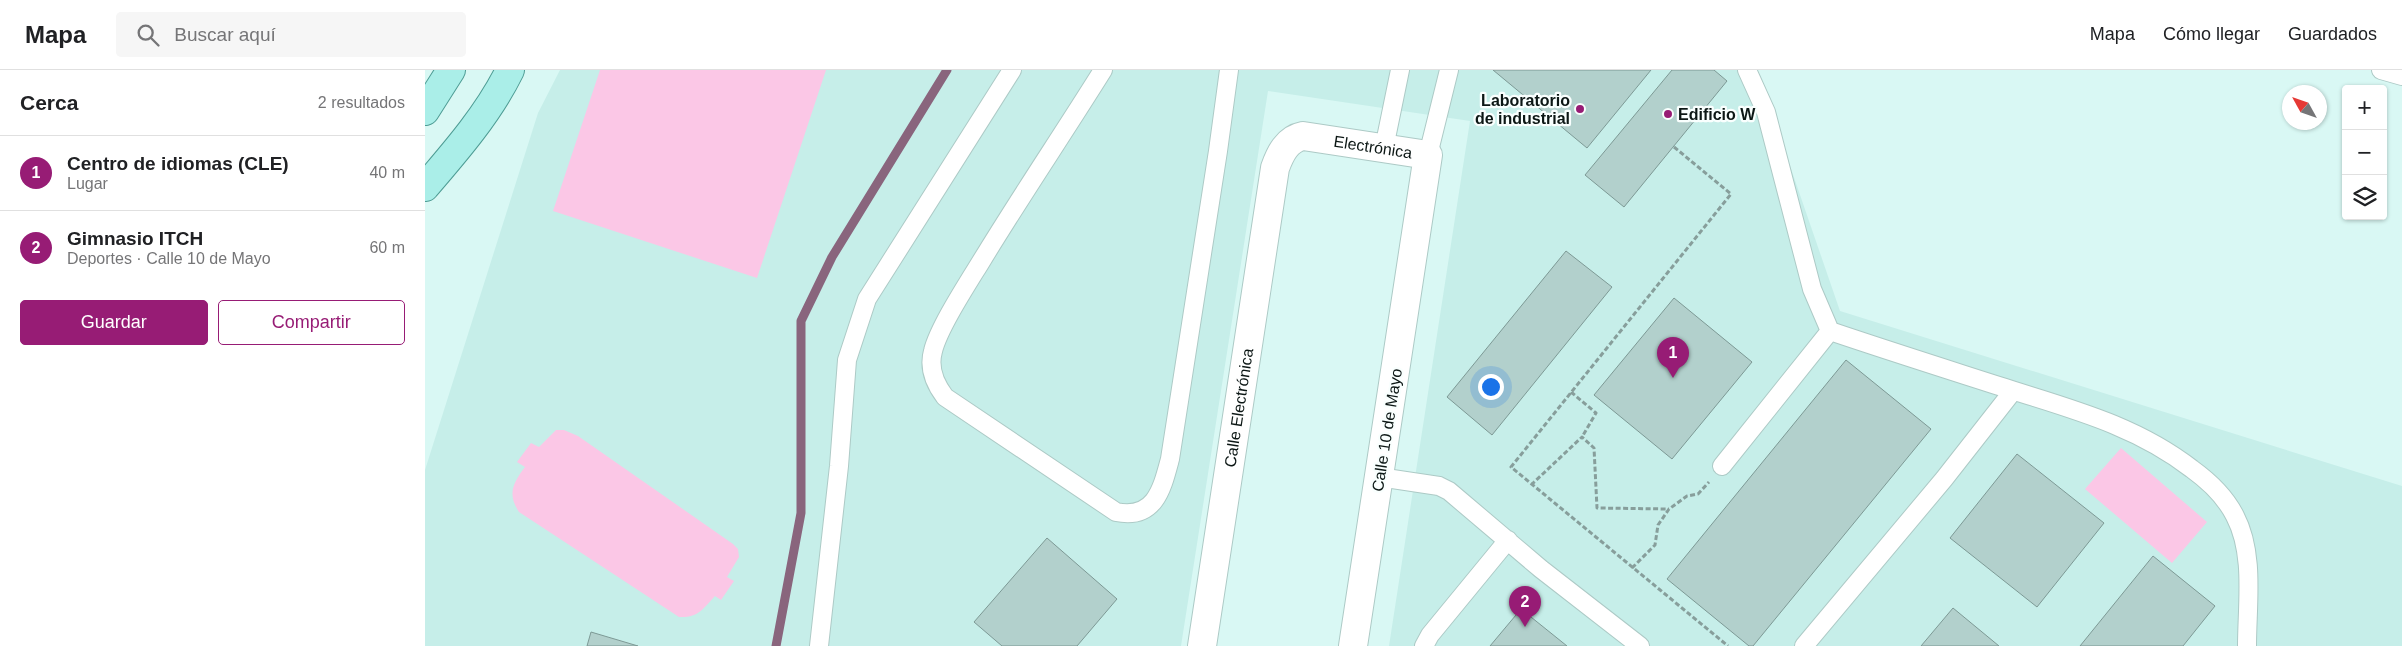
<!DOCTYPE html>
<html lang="es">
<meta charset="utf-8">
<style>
:root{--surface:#fff;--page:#f6f6f6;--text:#202124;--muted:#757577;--line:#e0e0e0;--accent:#971c75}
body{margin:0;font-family:Helvetica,sans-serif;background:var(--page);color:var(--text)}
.controls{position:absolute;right:15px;top:15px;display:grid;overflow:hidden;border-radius:5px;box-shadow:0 1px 4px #0004}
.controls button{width:45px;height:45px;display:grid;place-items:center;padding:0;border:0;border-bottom:1px solid var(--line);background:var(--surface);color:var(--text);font:25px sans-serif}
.compass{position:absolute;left:1857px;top:15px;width:45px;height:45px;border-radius:50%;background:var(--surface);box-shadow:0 1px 4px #0004;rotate:310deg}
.you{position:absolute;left:1065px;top:316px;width:18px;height:18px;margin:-12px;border:4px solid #fff;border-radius:50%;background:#1a73e8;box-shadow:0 0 0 8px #1a73e833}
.badge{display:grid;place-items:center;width:32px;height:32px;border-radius:50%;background:var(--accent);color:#fff;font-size:16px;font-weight:700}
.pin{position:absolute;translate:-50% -41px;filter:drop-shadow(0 1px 2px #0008)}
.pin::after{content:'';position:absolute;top:26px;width:18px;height:15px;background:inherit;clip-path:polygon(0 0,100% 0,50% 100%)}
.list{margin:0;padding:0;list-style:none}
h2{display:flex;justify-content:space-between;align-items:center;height:65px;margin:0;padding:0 20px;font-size:21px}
h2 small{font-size:16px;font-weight:400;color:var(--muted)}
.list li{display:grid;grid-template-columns:32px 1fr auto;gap:15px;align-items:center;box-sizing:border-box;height:75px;padding:0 20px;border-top:1px solid var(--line)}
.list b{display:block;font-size:19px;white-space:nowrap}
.list p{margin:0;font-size:16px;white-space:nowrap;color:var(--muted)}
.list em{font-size:16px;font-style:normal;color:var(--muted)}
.actions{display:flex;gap:10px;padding:15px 20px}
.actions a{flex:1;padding:11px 0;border:1px solid var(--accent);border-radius:5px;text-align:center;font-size:18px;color:var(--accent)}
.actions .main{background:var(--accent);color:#fff}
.icon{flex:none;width:28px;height:28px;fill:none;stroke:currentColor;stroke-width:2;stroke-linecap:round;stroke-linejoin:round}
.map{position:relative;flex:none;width:1977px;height:576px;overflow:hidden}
header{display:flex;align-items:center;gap:30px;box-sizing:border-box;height:70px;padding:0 25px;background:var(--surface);border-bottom:1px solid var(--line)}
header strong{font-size:24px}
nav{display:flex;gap:28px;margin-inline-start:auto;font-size:18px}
.search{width:350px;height:45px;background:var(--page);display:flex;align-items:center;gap:12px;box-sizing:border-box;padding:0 18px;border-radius:5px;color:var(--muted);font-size:19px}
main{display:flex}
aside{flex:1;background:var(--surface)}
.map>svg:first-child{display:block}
.built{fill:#c6eee9}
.green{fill:#fbc7e6}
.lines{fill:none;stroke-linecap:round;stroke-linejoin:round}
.stream{stroke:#89657d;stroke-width:9}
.building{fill:#b2d0cc;stroke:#7d9995}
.service-casing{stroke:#adcac6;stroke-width:20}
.minor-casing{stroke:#adcac6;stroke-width:30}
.primary-casing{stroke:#4e9c94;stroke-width:30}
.path{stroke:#879e9b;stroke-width:3;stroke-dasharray:5 2.5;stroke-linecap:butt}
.service{stroke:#fff;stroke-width:18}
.minor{stroke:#fff;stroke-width:28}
.primary{stroke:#aaeee8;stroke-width:28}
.poi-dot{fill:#971c75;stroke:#f9fffe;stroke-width:2}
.labels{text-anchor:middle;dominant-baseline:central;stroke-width:4.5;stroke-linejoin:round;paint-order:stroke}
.poi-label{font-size:16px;font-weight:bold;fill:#0c1715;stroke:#f9fffe;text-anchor:end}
.street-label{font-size:16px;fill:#0c1715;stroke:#f9fffe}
</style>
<header>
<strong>Mapa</strong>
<div class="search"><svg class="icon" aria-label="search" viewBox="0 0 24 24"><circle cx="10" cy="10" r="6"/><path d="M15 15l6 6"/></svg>Buscar aquí</div>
<nav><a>Mapa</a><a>Cómo llegar</a><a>Guardados</a></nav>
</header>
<main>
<aside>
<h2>Cerca<small>2 resultados</small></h2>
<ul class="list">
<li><span class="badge">1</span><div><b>Centro de idiomas (CLE)</b><p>Lugar</p></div><em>40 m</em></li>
<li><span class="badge">2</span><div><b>Gimnasio ITCH</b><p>Deportes · Calle 10 de Mayo</p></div><em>60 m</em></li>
</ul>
<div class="actions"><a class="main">Guardar</a><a>Compartir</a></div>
</aside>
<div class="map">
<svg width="1977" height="576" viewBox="0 0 1977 576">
<rect width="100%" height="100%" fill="#d9f8f4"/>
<path class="built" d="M135,0H1332L1415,241L1977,416V576H964L1045,51L843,21L756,576H0V400L113,43Z"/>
<path class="green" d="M175,0H401L332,208L128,141Z
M131,360H139L153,366L308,474L313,479L314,487L302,507L309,511L296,530L290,526C278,539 273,548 254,547L94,442C82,424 88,413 100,397L92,392L106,373L114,377Z
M1696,378L1782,452L1747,493L1660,419Z"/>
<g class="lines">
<path class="stream" d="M351,576L376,443V251L407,187L522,0"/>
</g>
<path class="building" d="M1068,0H1226L1162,78Z
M1247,0H1289L1302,11L1199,137L1160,105Z
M1141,181L1187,217L1067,365L1022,327Z
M1249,228L1327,292L1247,389L1169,325Z
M1421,290L1506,359L1328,576H1324L1242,509Z
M1592,384L1679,453L1612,537L1525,468Z
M622,468L692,529L652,576H577L549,552Z
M1728,486L1790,536L1758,576H1655Z
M1528,538L1574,576H1496Z
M1096,539L1142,576H1065Z
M166,562L213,576H162Z"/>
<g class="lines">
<g class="service-casing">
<path id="service" d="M678,0C638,64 596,126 557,190C543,213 514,257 508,281C503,299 510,314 520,327L691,442C730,450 737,419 745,389L793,81L804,0
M1322,0L1341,42L1387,219L1405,261C1461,280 1518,298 1574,316C1642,338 1709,354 1767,399C1785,412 1800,426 1810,446C1830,484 1822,534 1822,576
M1956,0L1977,6
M959,78L975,0
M1003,85L1024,0
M1297,396L1405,261
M954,407L1014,416L1024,421L1116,499L1215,576
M394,576L414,396L422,290L442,229L587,0
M999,576L1005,565L1083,470
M1379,576L1519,409L1588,321"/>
</g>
<g class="minor-casing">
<g id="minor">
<path id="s1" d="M777,576L850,98C855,84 862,69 878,66L1003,85L928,576"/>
</g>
</g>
<g class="primary-casing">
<path id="primary" d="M0,41L26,0
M0,117C31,81 64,43 85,0"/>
</g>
<path class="path" d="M1249,77L1306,124L1086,397L1303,576
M1146,322L1171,343L1157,367
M1106,415L1157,367L1169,378L1172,438L1244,439
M1207,498L1230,475L1233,455L1244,439L1262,426L1273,424L1284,412"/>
<use href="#service" class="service"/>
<use href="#minor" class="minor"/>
<use href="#primary" class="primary"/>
</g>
<g class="poi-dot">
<circle cx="1155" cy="39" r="5"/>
<circle cx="1243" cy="44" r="5"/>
</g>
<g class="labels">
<g class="poi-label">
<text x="1145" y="30">Laboratorio<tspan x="1145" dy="18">de industrial</tspan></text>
<text x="1253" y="44" text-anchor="start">Edificio W</text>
</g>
<g class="street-label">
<text stroke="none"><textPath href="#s1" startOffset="599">Electrónica</textPath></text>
<text stroke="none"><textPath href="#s1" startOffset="241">Calle Electrónica</textPath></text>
<text transform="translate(962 360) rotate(-81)">Calle 10 de Mayo</text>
</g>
</g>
</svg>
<div class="controls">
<button>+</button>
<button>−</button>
<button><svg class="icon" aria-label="layers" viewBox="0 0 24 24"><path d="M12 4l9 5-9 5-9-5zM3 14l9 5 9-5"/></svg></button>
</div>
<svg class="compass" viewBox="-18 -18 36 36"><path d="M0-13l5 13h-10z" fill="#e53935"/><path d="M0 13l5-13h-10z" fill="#757577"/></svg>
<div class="you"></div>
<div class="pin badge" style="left:1248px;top:308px">1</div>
<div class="pin badge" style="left:1100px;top:557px">2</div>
</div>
</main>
